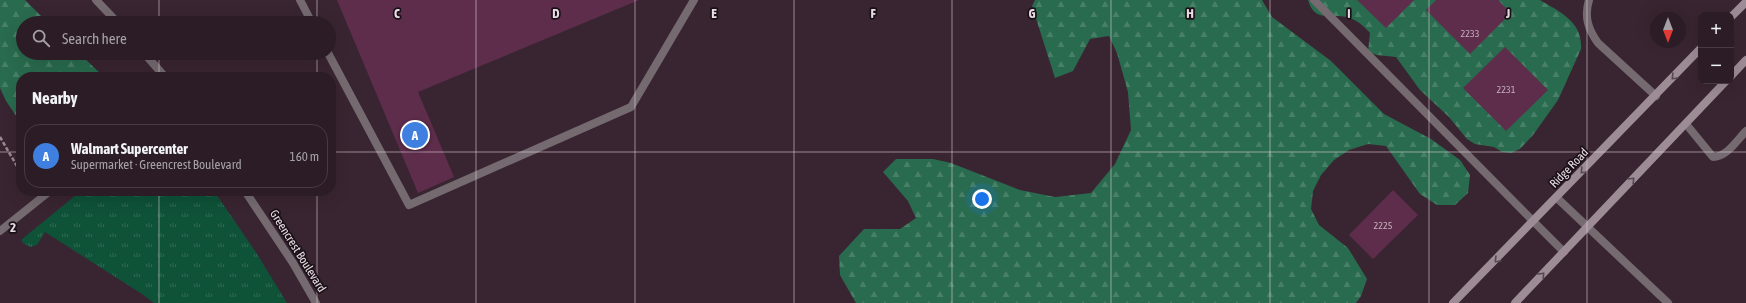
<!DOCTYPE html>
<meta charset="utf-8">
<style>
:root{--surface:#2b1c25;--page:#372932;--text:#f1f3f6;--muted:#a6a1a7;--line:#473a42;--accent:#4cd39a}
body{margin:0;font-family:"Asap Condensed",sans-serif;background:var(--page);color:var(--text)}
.controls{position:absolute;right:12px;top:12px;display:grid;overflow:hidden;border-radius:8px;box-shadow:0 4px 16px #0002}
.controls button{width:36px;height:36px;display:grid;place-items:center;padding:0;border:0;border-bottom:1px solid var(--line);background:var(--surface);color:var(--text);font:20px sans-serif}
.compass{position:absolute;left:1650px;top:12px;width:36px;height:36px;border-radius:50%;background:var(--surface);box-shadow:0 4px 16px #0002;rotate:180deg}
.you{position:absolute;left:982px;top:199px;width:14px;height:14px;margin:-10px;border:3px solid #fff;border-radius:50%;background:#1a73e8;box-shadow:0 0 0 6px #1a73e833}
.badge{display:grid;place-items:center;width:26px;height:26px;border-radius:50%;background:var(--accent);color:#fff;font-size:13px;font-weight:700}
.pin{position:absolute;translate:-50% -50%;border:2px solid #fff;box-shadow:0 1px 4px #0006}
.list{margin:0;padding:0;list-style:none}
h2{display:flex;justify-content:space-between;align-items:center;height:52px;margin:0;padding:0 16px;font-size:17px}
h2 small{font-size:13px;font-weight:400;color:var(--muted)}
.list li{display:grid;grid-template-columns:26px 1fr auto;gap:12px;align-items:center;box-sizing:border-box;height:64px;margin:0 8px 8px;padding:0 8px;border:1px solid var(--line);border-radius:16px}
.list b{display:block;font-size:15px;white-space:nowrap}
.list p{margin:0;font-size:13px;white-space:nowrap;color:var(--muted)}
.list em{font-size:13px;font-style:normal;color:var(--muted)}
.icon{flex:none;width:22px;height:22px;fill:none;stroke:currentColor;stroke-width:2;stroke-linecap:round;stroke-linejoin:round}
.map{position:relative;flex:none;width:1746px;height:303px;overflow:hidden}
.search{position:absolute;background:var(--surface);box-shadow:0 4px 16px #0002;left:16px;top:16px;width:320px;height:44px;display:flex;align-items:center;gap:10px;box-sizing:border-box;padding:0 14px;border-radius:22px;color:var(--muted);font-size:15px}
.panel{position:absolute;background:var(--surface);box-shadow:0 4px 16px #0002;left:16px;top:72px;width:320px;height:124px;border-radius:16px}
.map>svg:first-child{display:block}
.grass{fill:url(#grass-tufts)}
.forest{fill:url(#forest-firs)}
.building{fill:#5e2d4c}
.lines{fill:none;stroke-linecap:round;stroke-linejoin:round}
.path{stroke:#998992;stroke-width:2.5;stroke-dasharray:4 2;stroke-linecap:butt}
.service{stroke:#746a70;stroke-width:8}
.minor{stroke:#746a70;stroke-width:8}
.tertiary{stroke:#746a70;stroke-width:8}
.secondary{stroke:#9d8c96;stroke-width:8}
.oneway{stroke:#554850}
.grid{fill:none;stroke:#e9dbe3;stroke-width:1;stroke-opacity:0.55}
.labels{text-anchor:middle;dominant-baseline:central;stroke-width:3.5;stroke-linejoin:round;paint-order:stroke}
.number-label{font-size:10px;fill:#c6b0bd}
.street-label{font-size:12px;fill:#e9dbe3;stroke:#1a1117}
.grid-label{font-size:13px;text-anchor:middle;font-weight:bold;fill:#e9dbe3;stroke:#1a1117;stroke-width:3.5;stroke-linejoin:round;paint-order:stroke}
</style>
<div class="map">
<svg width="1746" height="303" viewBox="0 0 1746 303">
<defs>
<pattern id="grass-tufts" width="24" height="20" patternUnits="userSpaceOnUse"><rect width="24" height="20" fill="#0e5238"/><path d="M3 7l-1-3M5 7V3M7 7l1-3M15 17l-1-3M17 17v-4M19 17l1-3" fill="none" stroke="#316a55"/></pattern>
<pattern id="forest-firs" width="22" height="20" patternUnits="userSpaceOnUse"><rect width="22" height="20" fill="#296b4e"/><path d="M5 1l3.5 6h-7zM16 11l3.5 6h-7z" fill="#488067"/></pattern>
</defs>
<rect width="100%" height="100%" fill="#392531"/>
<path class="grass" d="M81,191H214L257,254L287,303H154L142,294L45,232L37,245L30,247L23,243L21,240Z"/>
<path class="forest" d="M0,0H25L48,23H23V53H79L104,77H21V123L6,101L0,88Z
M1035,0H1262L1272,17L1331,61L1384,114L1431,139L1460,160L1470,175L1468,193L1455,205H1437L1420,194L1386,146L1368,144L1349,150L1334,160L1321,175L1313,191L1311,209L1319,225L1348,248L1367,279L1361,296L1356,303H856L840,275L839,256L864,229H900L916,218L908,201L883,172L896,159H933L951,163L1020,190L1055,197L1091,193L1115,164L1131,130L1128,92L1117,53L1109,36L1090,39L1073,71L1055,78L1032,6Z
M1308,0H1540C1560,12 1583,22 1581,49L1558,100L1533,135L1520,149L1511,153L1502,152L1494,147L1475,144L1467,139L1449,117L1420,90L1396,57L1377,55L1368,52L1370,33C1364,26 1357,20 1347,17C1329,13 1315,23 1308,0Z"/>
<path class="building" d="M337,0H639L418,92L454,177L418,193Z
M1357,0H1414L1386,28Z
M1436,0H1498L1511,13L1470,54L1426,10Z
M1505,47L1548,90L1506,131L1463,88Z
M1393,190L1418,215L1373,259L1349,235Z"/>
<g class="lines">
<path class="path" d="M0,137L21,173"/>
<path class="service" d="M300,0L312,23
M1314,0L1534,222
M1589,0C1584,17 1588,29 1598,43L1656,96
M328,53L409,205L631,107L694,0
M1686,124L1713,157C1727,157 1737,140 1746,131
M1557,198L1668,303
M0,231L50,191"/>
<path class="minor" d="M1534,222L1564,252"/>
<path class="tertiary" d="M96,0L118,23
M144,53L165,77
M245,191L293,263L316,303"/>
<path class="secondary" d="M1731,17L1746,2
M1731,76L1746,60
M1453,303L1701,48
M1515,303L1726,81"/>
</g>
<defs><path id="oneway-chevron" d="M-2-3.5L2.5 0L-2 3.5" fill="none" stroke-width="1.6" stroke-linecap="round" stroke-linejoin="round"/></defs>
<g class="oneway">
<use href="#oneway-chevron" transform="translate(1674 77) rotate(134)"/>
<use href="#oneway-chevron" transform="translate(1583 171) rotate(134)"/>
<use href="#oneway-chevron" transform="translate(1632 180) rotate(-46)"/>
<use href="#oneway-chevron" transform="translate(1497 260) rotate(135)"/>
<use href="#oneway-chevron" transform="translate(1542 275) rotate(-47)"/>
</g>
<path class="grid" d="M159,0V23M317,0V23M476,0V303M635,0V303M794,0V303M952,0V303M1111,0V303M1270,0V303M1429,0V303M1587,0V303M159,53V77M317,53V77M0,152H21M331,152H1746M159,191V303M317,191V303"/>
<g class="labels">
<g class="number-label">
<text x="1470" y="33">2233</text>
<text x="1506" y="89">2231</text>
<text x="1383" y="225">2225</text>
</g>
<g class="street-label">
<text transform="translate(1569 168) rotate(-46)">Ridge Road</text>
<text transform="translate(298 251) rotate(58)">Greencrest Boulevard</text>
</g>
</g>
<g class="grid-label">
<text x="397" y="18">C</text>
<text x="556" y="18">D</text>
<text x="714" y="18">E</text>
<text x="873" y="18">F</text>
<text x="1032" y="18">G</text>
<text x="1190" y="18">H</text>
<text x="1349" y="18">I</text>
<text x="1508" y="18">J</text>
<text x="13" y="232">2</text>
</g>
</svg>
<div class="controls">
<button>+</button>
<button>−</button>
</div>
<svg class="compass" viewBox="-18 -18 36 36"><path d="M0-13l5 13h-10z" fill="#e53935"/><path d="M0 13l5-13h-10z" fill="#a6a1a7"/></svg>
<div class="you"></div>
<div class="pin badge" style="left:415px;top:135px;background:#3f7fe0">A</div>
<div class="search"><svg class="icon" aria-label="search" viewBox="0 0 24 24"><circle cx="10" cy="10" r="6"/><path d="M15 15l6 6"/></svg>Search here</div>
<section class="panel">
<h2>Nearby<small></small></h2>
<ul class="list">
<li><span class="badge" style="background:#3f7fe0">A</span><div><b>Walmart Supercenter</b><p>Supermarket · Greencrest Boulevard</p></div><em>160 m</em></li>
</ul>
</section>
</div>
